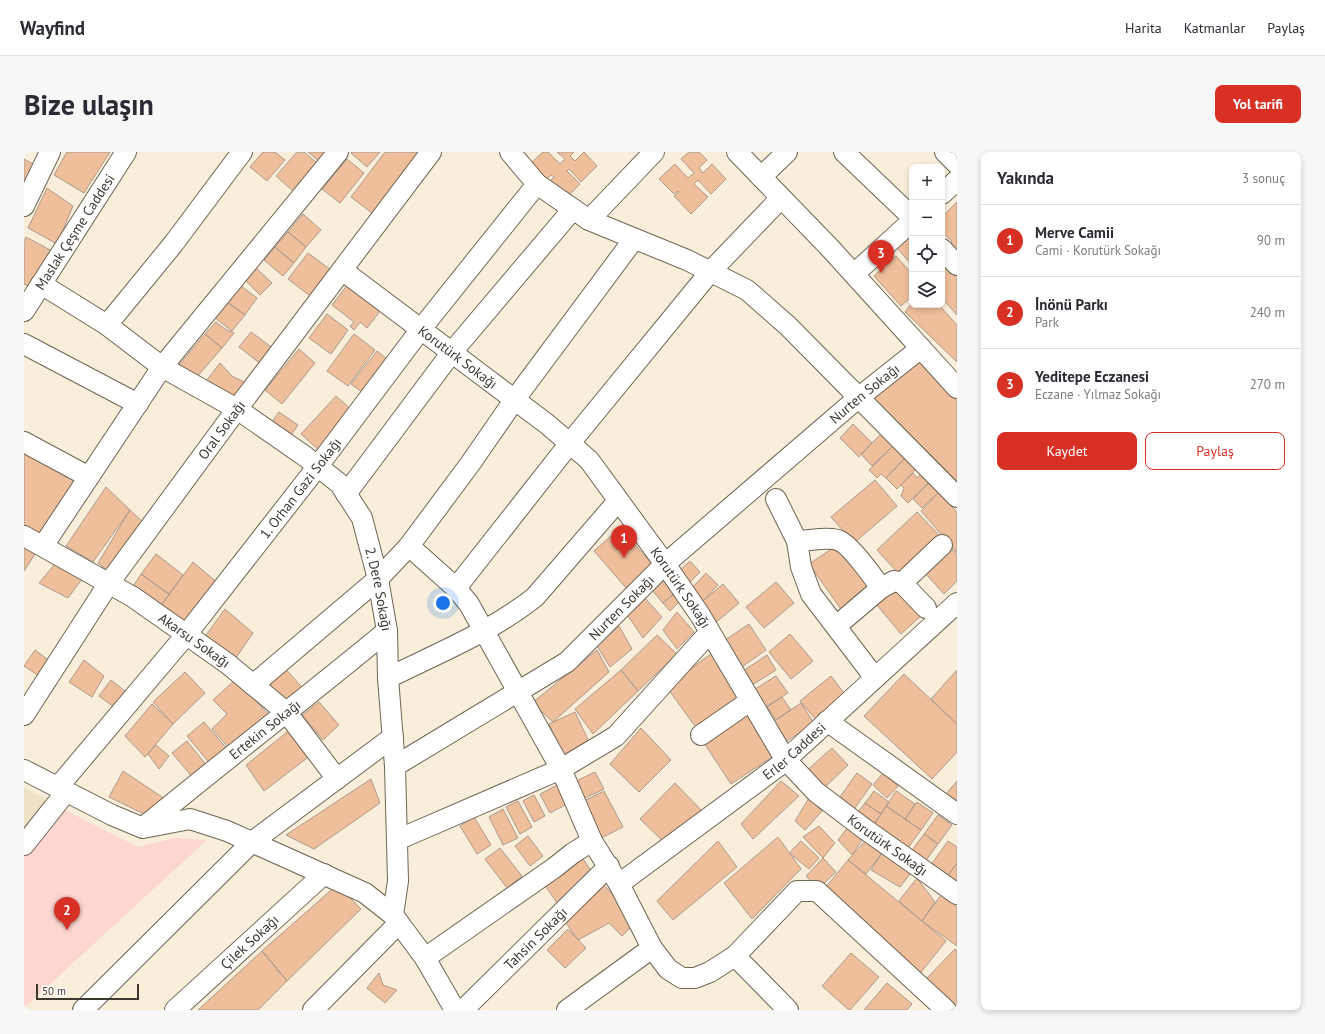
<!DOCTYPE html>
<html lang="tr">
<meta charset="utf-8">
<style>
:root{--surface:#fff;--page:#f7f7f7;--text:#2b2b33;--muted:#7c7c81;--line:#e1e1e2;--accent:#d93025}
body{margin:0;font-family:"PT Sans",sans-serif;background:var(--page);color:var(--text)}
.controls{position:absolute;right:12px;top:12px;display:grid;overflow:hidden;border-radius:8px;box-shadow:0 2px 6px #0003}
.controls button{width:36px;height:36px;display:grid;place-items:center;padding:0;border:0;border-bottom:1px solid var(--line);background:var(--surface);color:var(--text);font:20px sans-serif}
.scale{position:absolute;left:12px;bottom:10px;width:103px;box-sizing:border-box;padding-left:4px;border:2px solid #3c3830;border-top:0;font-size:11px;line-height:14px;white-space:nowrap;color:#3c3830;-webkit-text-stroke:3px #fefcf8;paint-order:stroke}
.you{position:absolute;left:419px;top:451px;width:14px;height:14px;margin:-10px;border:3px solid #fff;border-radius:50%;background:#1a73e8;box-shadow:0 0 0 6px #1a73e833}
.badge{display:grid;place-items:center;width:26px;height:26px;border-radius:50%;background:var(--accent);color:#fff;font-size:13px;font-weight:700}
.pin{position:absolute;translate:-50% -33px;filter:drop-shadow(0 1px 2px #0008)}
.pin::after{content:'';position:absolute;top:21px;width:14px;height:12px;background:inherit;clip-path:polygon(0 0,100% 0,50% 100%)}
.list{margin:0;padding:0;list-style:none}
h2{display:flex;justify-content:space-between;align-items:center;height:52px;margin:0;padding:0 16px;font-size:17px}
h2 small{font-size:13px;font-weight:400;color:var(--muted)}
.list li{display:grid;grid-template-columns:26px 1fr auto;gap:12px;align-items:center;box-sizing:border-box;height:72px;padding:0 16px;border-top:1px solid var(--line)}
.list b{display:block;font-size:15px;white-space:nowrap}
.list p{margin:0;font-size:13px;white-space:nowrap;color:var(--muted)}
.list em{font-size:13px;font-style:normal;color:var(--muted)}
.actions{display:flex;gap:8px;padding:12px 16px}
.actions a{flex:1;padding:9px 0;border:1px solid var(--accent);border-radius:8px;text-align:center;font-size:14px;color:var(--accent)}
.actions .main{background:var(--accent);color:#fff}
.icon{flex:none;width:22px;height:22px;fill:none;stroke:currentColor;stroke-width:2;stroke-linecap:round;stroke-linejoin:round}
.map{position:relative;flex:none;width:933px;height:858px;overflow:hidden;border-radius:8px}
header{display:flex;align-items:center;gap:24px;box-sizing:border-box;height:56px;padding:0 20px;background:var(--surface);border-bottom:1px solid var(--line)}
header strong{font-size:19px}
nav{display:flex;gap:22px;margin-inline-start:auto;font-size:14px}
.intro{display:flex;align-items:center;justify-content:space-between;box-sizing:border-box;height:96px;padding:0 24px}
h1{margin:0;font-size:28px}
.button{padding:10px 18px;border-radius:8px;background:var(--accent);color:#fff;font-size:14px;font-weight:700}
main{display:flex;gap:24px;padding:0 24px}
aside{flex:1;background:var(--surface);border-radius:8px;box-shadow:0 2px 6px #0003}
.map>svg:first-child{display:block}
.built{fill:#efe1c6}
.green{fill:#fed6d0}
.building{fill:#efbe9b;stroke:#ac9a8d}
.lines{fill:none;stroke-linecap:round;stroke-linejoin:round}
.minor-casing{stroke:#6e6553;stroke-width:22}
.minor{stroke:#fff;stroke-width:20}
.labels{text-anchor:middle;dominant-baseline:central;stroke-width:3;stroke-linejoin:round;paint-order:stroke}
.street-label{font-size:14px;fill:#3c3830;stroke:#fefcf8}
</style>
<header>
<strong>Wayfind</strong>
<nav><a>Harita</a><a>Katmanlar</a><a>Paylaş</a></nav>
</header>
<div class="intro"><h1>Bize ulaşın</h1><a class="button">Yol tarifi</a></div>
<main>
<div class="map">
<svg width="933" height="858" viewBox="0 0 933 858">
<rect width="100%" height="100%" fill="#f8eeda"/>
<path class="built" d="M0,636L28,650L0,685Z"/>
<path class="green" d="M35,655L114,695L150,686L183,688L0,856V699Z"/>
<path class="building" d="M43,0H86L60,41L30,23Z
M239,0H251L261,8L243,29L226,15Z
M273,0H280L294,12L270,40L252,24Z
M284,0H304L296,10Z
M329,0H356L343,15L327,1Z
M361,0H392L399,5L353,65L327,45Z
M519,0H524L536,12L541,7L533,0H550L546,4L551,9L560,0L573,14L557,30L545,17L543,19L556,32L540,48L524,31L530,25L527,23L521,29L505,13Z
M665,0H675L683,8L675,16L679,21L688,12L702,27L687,42L674,28L670,32L684,45L667,62L650,44L655,40L654,39L650,42L635,27L651,12L664,26L670,21L657,7Z
M0,7L13,14L0,36Z
M323,7L340,21L316,51L298,37Z
M23,36L49,54L33,92L4,76Z
M933,50V100L926,93L928,89L918,80V65Z
M279,62L297,78L282,95L264,80Z
M264,80L282,95L270,111L251,95Z
M888,83V113L872,95Z
M2,85L28,99L6,135L0,132V89Z
M251,95L270,111L259,124L240,108Z
M284,101L310,120L290,147L264,127Z
M872,104L888,122V144L877,154L850,124Z
M918,104L933,120V163L918,146Z
M232,116L248,131L236,143L221,128Z
M327,128L360,154L343,176L336,170L330,178L326,174L330,170L308,153Z
M217,134L233,146L221,163L203,150Z
M203,150L221,163L208,179L191,166Z
M888,151V153H915L933,173V210L881,160Z
M303,162L324,178L307,202L285,186Z
M192,170L201,177L210,181L198,196L181,182Z
M227,180L254,200L242,216L215,195Z
M181,182L198,196L171,227L155,213Z
M330,182L351,198L324,234L303,219Z
M275,197L291,211L258,252L241,238Z
M353,199L369,212L343,244L327,232Z
M893,202L933,245V329L846,242Z
M196,211L208,224L224,232L212,250L183,228Z
M312,244L330,260L296,299L277,282Z
M255,260L274,273L263,289L244,276Z
M829,272L848,291L835,305L816,286Z
M857,282L869,294L848,314L837,302Z
M0,290L65,325L19,394L0,384Z
M869,294L883,304L862,326L857,322L853,326L845,318Z
M883,304L894,315L873,337L862,326Z
M889,321L893,326L898,321L907,329L884,351L877,344L880,336L877,333Z
M851,328L873,354L830,391L807,365Z
M904,331L914,341L898,356L889,347Z
M82,335L106,358L69,410L42,394Z
M914,341L933,360V401L897,359Z
M106,358L123,374L90,424L74,411Z
M893,360L915,383L874,421L853,398Z
M596,376L629,413L603,437L570,399Z
M815,392L848,440L819,460L785,412Z
M0,395L11,402L0,419Z
M927,396L933,403V429L920,442L901,421Z
M132,402L159,423L145,442L117,422Z
M666,409L676,420L664,432L653,421Z
M169,410L196,433L164,475L136,455Z
M31,412L58,427L44,446L15,431Z
M682,421L694,433L677,451L665,439Z
M117,422L145,442L136,455L108,436Z
M641,427L652,440L639,451L628,438Z
M752,430L770,451L740,476L722,455Z
M699,432L715,451L690,472L674,453Z
M873,435L898,463L877,482L852,452Z
M651,441L657,448L646,459L639,451Z
M620,445L638,465L619,486L602,461Z
M201,457L229,481L209,510L180,486Z
M653,460L670,480L653,497L639,478Z
M725,472L742,498L712,519L695,492Z
M595,474L608,497L586,515L573,494Z
M766,482L789,509L767,527L745,500Z
M633,483L653,502L614,539L597,518Z
M11,498L30,512L21,528L0,514Z
M573,498L585,520L529,570L508,551Z
M687,502L718,545L673,577L642,534Z
M743,503L752,518L725,535L716,521Z
M60,508L80,524L68,545L45,530Z
M259,514L283,541L263,557L240,529Z
M597,518L614,539L569,582L551,557Z
M933,518V572L907,547Z
M161,520L181,541L149,572L129,550Z
M880,522L933,572V600L908,627L840,564Z
M752,524L764,541L734,560L723,542Z
M807,524L823,545L793,569L776,549Z
M212,527L244,562L205,596L188,577L203,562L189,548Z
M87,528L106,543L93,557L75,544Z
M758,545L767,558L752,568L743,555Z
M295,550L315,573L299,588L278,563Z
M777,551L790,571L763,589L750,569Z
M128,552L149,572L121,605L101,584Z
M724,557L754,601L707,632L678,588Z
M551,560L567,594L540,606L525,572Z
M180,570L204,598L187,613L163,584Z
M617,576L647,608L615,640L586,612Z
M267,577L287,603L240,639L222,613Z
M163,589L184,615L170,627L148,601Z
M132,593L145,604L135,617L124,602Z
M808,596L824,613L797,639L780,621Z
M99,619L141,647L122,663L85,645Z
M571,620L580,637L557,648L548,631Z
M833,621L848,632L828,660L813,649Z
M859,621L874,634L863,646L849,633Z
M347,627L356,651L290,697L262,683Z
M757,629L775,644L729,687L717,672Z
M933,629V651L922,642Z
M651,631L679,660L645,695L616,667Z
M535,632L545,651L526,661L516,642Z
M580,639L599,675L573,688L554,652Z
M850,639L865,650L857,662L841,651Z
M872,639L891,652L881,667L862,654Z
M510,643L521,664L510,670L499,649Z
M785,646L798,659L781,678L771,669Z
M494,649L508,675L496,682L482,655Z
M893,650L909,661L897,678L881,667Z
M841,651L857,662L847,677L830,665Z
M862,654L897,678L881,700L847,677Z
M479,657L494,686L479,693L465,665Z
M914,663L928,673L914,692L900,682Z
M450,665L467,693L453,702L436,674Z
M795,674L811,691L799,706L779,685Z
M824,675L840,685L828,703L814,688Z
M900,682L914,692L900,711L886,701Z
M504,684L519,704L506,714L491,694Z
M754,685L777,717L728,767L700,731Z
M694,689L713,715L649,768L633,749Z
M777,689L795,706L785,717L765,701Z
M841,689L858,701L842,722L824,708Z
M924,689L933,695V711L920,729L904,717Z
M476,696L498,724L483,736L461,707Z
M555,701L572,726L534,752L517,728Z
M858,701L889,718L876,735L847,718Z
M799,706L812,720L795,736L782,724Z
M824,708L922,789L894,824L801,736Z
M933,711V738L920,729Z
M893,726L911,750L898,769L875,749Z
M579,732L613,769L598,784L585,771L554,788L540,768Z
M313,733L337,757L263,829L238,799Z
M917,743L933,755V794L898,769Z
M544,777L562,796L541,816L523,798Z
M931,797L933,799V853L929,858L901,828Z
M238,799L263,829L234,858H174Z
M827,801L855,825L826,858H825L798,834Z
M355,821L359,833L373,838L361,851L343,836Z
M863,831L888,852L883,858H840Z"/>
<g class="lines">
<g class="minor-casing">
<g id="minor">
<path d="M486,0L513,32L565,68L663,108L723,138L764,174L933,345"/>
<path d="M713,0L806,96L933,236"/>
<path d="M820,0L888,65"/>
<path d="M921,0L933,12"/>
<path d="M737,25L763,0"/>
<path d="M918,42L933,28"/>
<path d="M0,54L26,0"/>
<path d="M565,68L630,0"/>
<path d="M918,97L933,113"/>
<path id="s1" d="M318,118L523,272L565,308L641,412L676,463L761,607L792,640L838,675L933,742"/>
<path d="M830,122L888,69"/>
<path id="s2" d="M17,132L83,173L138,215L213,257L282,305L316,332L338,366L354,427L363,479L364,526L371,614L374,729L369,763"/>
<path id="s3" d="M0,159L102,0"/>
<path d="M83,173L150,91L218,0"/>
<path d="M0,192L114,252"/>
<path d="M0,290L65,325"/>
<path d="M322,342L428,200L549,57"/>
<path d="M752,347L773,389L777,415L787,442L851,526"/>
<path id="s4" d="M0,384L109,445L204,512L263,561L313,627"/>
<path d="M773,389C784,389 807,384 816,389C827,394 850,426 857,436"/>
<path d="M19,394L138,215L314,0"/>
<path d="M385,394L432,436L445,452L537,617L568,689L595,732L628,796L543,858"/>
<path d="M878,431L918,393"/>
<path d="M432,436L546,291L686,120L757,46"/>
<path d="M817,470L857,436L870,429L878,431L902,456"/>
<path d="M364,526C414,501 467,480 511,445L594,349"/>
<path d="M229,533L354,427L385,394L446,312L491,247L610,87"/>
<path id="s5" d="M0,563L85,431L213,257L407,0"/>
<path d="M803,569L933,662"/>
<path d="M677,583L726,549"/>
<path id="s6" d="M371,614L543,510L641,412L834,246L897,196"/>
<path d="M0,618L88,663L119,676L166,667L203,679L341,741L369,763L401,806L431,858"/>
<path id="s7" d="M34,635L162,483L294,314L397,177L513,32"/>
<path id="s8" d="M121,674C201,608 283,545 363,479"/>
<path d="M373,688L537,617L592,584L685,481"/>
<path d="M0,693L42,640"/>
<path id="s9" d="M595,732L756,613L933,451"/>
<path d="M628,796L644,817L658,826H671L686,820L711,804L773,739H793L922,858"/>
<path d="M711,804L764,858"/>
<path d="M401,806L530,716L549,701L568,689"/>
<path d="M59,858L228,690L369,585"/>
<path id="s10" d="M151,858L300,722"/>
<path d="M289,858L375,771"/>
<path id="s11" d="M439,858L585,714"/>
</g>
</g>
<use href="#minor" class="minor"/>
</g>
<g class="labels">
<g class="street-label">
<text stroke="none"><textPath href="#s3" startOffset="94">Maslak Çeşme Caddesi</textPath></text>
<text stroke="none"><textPath href="#s1" startOffset="145">Korutürk Sokağı</textPath></text>
<text stroke="none"><textPath href="#s6" startOffset="602">Nurten Sokağı</textPath></text>
<text stroke="none"><textPath href="#s5" startOffset="347">Oral Sokağı</textPath></text>
<text stroke="none"><textPath href="#s7" startOffset="385">1. Orhan Gazi Sokağı</textPath></text>
<text stroke="none"><textPath href="#s1" startOffset="469">Korutürk Sokağı</textPath></text>
<text stroke="none"><textPath href="#s2" startOffset="474">2. Dere Sokağı</textPath></text>
<text stroke="none"><textPath href="#s6" startOffset="278">Nurten Sokağı</textPath></text>
<text stroke="none"><textPath href="#s4" startOffset="200">Akarsu Sokağı</textPath></text>
<text stroke="none"><textPath href="#s8" startOffset="154">Ertekin Sokağı</textPath></text>
<text stroke="none"><textPath href="#s9" startOffset="220">Erler Caddesi</textPath></text>
<text stroke="none"><textPath href="#s1" startOffset="804">Korutürk Sokağı</textPath></text>
<text stroke="none"><textPath href="#s11" startOffset="102">Tahsin Sokağı</textPath></text>
<text stroke="none"><textPath href="#s10" startOffset="101">Çilek Sokağı</textPath></text>
</g>
</g>
</svg>
<div class="controls">
<button>+</button>
<button>−</button>
<button><svg class="icon" aria-label="locate" viewBox="0 0 24 24"><circle cx="12" cy="12" r="6"/><path d="M12 2v4M12 18v4M2 12h4M18 12h4"/></svg></button>
<button><svg class="icon" aria-label="layers" viewBox="0 0 24 24"><path d="M12 4l9 5-9 5-9-5zM3 14l9 5 9-5"/></svg></button>
</div>
<div class="scale">50 m</div>
<div class="you"></div>
<div class="pin badge" style="left:600px;top:406px">1</div>
<div class="pin badge" style="left:43px;top:778px">2</div>
<div class="pin badge" style="left:857px;top:121px">3</div>
</div>
<aside>
<h2>Yakında<small>3 sonuç</small></h2>
<ul class="list">
<li><span class="badge">1</span><div><b>Merve Camii</b><p>Cami · Korutürk Sokağı</p></div><em>90 m</em></li>
<li><span class="badge">2</span><div><b>İnönü Parkı</b><p>Park</p></div><em>240 m</em></li>
<li><span class="badge">3</span><div><b>Yeditepe Eczanesi</b><p>Eczane · Yılmaz Sokağı</p></div><em>270 m</em></li>
</ul>
<div class="actions"><a class="main">Kaydet</a><a>Paylaş</a></div>
</aside>
</main>
